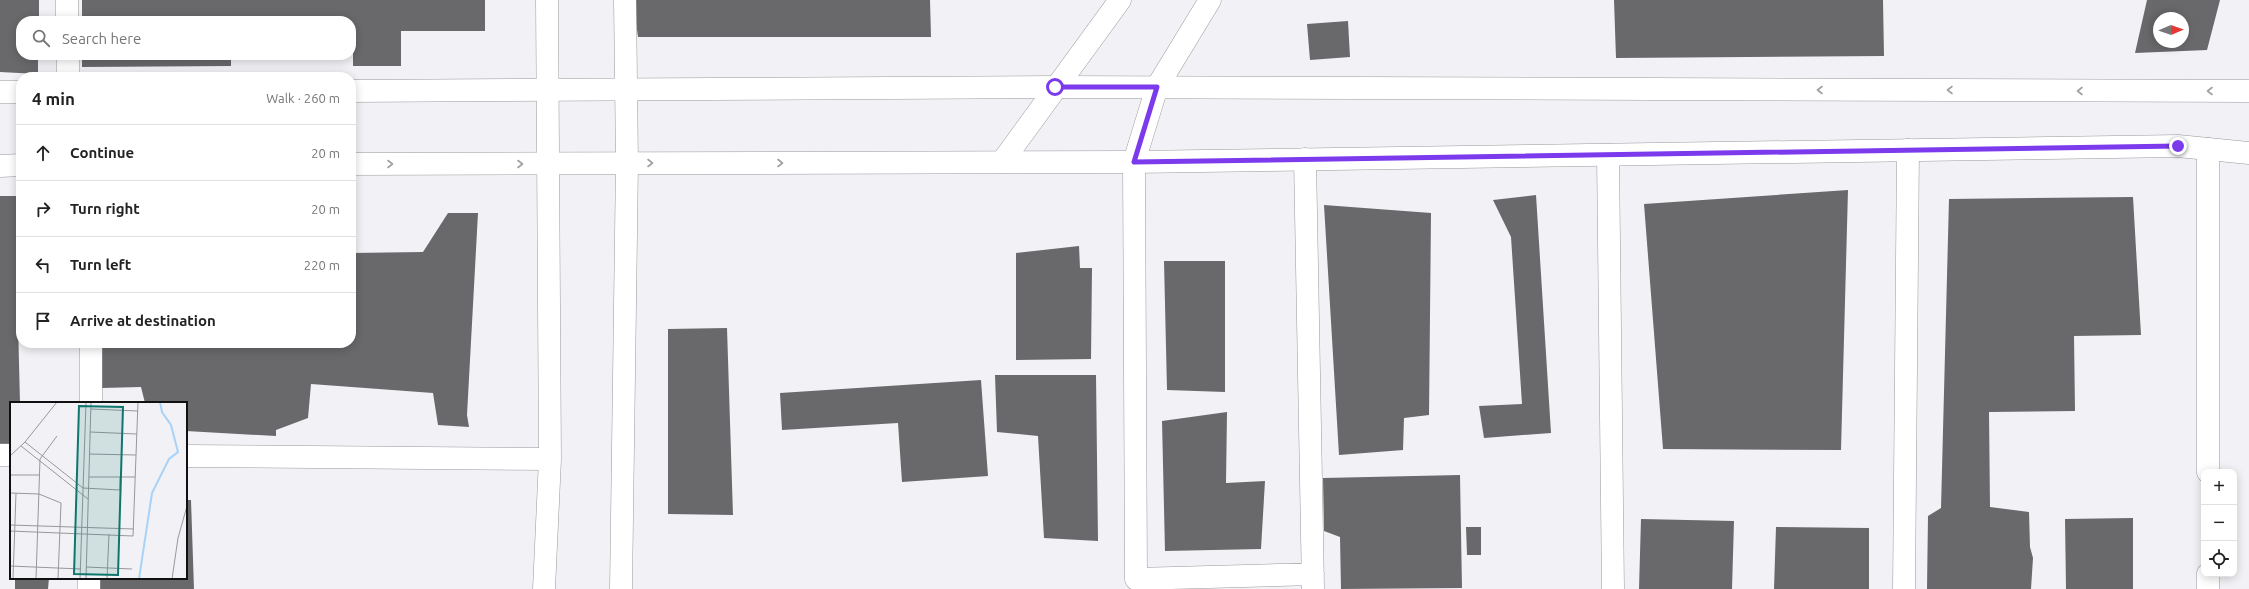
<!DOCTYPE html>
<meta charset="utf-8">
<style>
:root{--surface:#fff;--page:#f6f6f6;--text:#222;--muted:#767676;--line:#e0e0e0}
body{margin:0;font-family:Ubuntu,sans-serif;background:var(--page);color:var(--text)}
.controls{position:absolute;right:12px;bottom:12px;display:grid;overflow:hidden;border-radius:8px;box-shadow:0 2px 10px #0003}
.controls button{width:36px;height:36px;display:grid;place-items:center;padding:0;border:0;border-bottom:1px solid var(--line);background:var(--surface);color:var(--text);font:20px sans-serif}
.compass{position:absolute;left:2153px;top:12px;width:36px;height:36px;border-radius:50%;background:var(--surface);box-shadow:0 2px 10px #0003;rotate:88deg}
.stop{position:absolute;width:12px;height:12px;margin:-9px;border:3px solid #7c3aed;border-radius:50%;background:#fff}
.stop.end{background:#7c3aed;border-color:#fff;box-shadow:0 1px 4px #0008}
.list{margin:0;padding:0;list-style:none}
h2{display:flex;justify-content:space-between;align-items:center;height:52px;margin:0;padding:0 16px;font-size:17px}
h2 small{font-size:13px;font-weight:400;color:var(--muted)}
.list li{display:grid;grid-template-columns:26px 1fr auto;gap:12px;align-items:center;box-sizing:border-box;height:56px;padding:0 16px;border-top:1px solid var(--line)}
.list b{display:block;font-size:15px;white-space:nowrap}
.list em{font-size:13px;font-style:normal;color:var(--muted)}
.icon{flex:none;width:22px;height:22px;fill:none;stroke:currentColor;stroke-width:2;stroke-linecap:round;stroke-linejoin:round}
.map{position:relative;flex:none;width:2249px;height:589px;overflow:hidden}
.search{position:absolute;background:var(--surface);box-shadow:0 2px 10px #0003;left:16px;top:16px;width:340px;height:44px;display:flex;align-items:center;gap:10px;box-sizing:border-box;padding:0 14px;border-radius:16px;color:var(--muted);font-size:15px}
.panel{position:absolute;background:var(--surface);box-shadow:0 2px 10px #0003;left:16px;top:72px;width:340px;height:276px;border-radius:16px}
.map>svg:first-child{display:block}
.building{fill:#69686b;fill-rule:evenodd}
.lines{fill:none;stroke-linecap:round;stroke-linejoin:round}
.minor-casing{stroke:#9a999d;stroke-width:23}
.major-casing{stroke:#9a999d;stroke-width:23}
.minor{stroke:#fff;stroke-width:22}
.major{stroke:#fff;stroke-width:22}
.oneway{stroke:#9f9fa0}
.route{stroke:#7c3aed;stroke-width:5}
.inset-river{fill:none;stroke:#a8d3f7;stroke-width:2}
.inset-road{fill:none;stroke:#98979a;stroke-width:1}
.view{fill:#0f766e;fill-opacity:0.15;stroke:#0f766e;stroke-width:2}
.inset-edge{fill:none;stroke:#101011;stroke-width:2}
</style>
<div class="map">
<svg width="2249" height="589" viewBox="0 0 2249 589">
<rect width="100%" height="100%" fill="#f2f1f5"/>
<path class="building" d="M0,0H39V21H21V55H38V74L0,72Z
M82,0H485V31H401V66H353V30H351V21H82Z
M633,0H930L931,37H638Z
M1614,0H1883L1884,56L1616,58Z
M2147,0H2220L2207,50L2135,53ZM2159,18H2183V42H2159Z
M1348,21L1350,57L1310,60L1307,24Z
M82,55H231V66L82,67Z
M1848,190L1841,450L1663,449L1644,204Z
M1536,195L1551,433L1484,438L1479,406L1522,404L1511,237L1493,200Z
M0,196H21V282H17L20,403H11V443L6,448H0Z
M2133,197L2141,335L2074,336L2075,411L1989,412L1990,507L2029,512L2030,547L2033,558L2031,589H1927L1928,516L1941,508L1949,199Z
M1324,205L1431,213L1429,415L1404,418L1403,450L1339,455Z
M448,213H478L467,415L469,427L438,425L433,393L311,384L308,418L276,430V436L186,431V403H145L141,387L102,388V343H351V253L423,252Z
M1079,246L1080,268H1092L1091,359L1016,360V253Z
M1164,261H1225V392L1167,390Z
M727,328L733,515L668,514V329Z
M995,375H1096L1098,541L1044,538L1038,436L997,432Z
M981,380L988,476L902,482L898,423L782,430L780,393Z
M1227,412L1226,483L1265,481L1261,549L1165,551L1162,421Z
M1460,475L1462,588L1341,589L1340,537L1324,531L1323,478Z
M186,500H191L194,589H97L96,578H186Z
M2133,518V589H2066L2065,519Z
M1641,519L1734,521L1732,589H1639Z
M1466,527H1481V555H1467Z
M1776,527L1869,528V589H1774Z
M15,578H49L48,589H15Z"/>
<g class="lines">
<g class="minor-casing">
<path id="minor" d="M67,0V21
M1210,0L1157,87L1134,162L1136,579L1313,574
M68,55V77
M1608,155L1613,589
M1305,159L1313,588
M1002,162L1120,0
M91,403V343
M0,455H11
M186,456L550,459
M2208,472V149
M89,589V578
M544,589L550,459L547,0
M621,589L627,163L625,0
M1904,589L1908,150
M2208,589V574"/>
</g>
<g class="major-casing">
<path id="major" d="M351,91L1055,87L2249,91
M0,92H21
M351,164L1134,162L2178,146L2249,153
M0,166L21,165"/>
</g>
<use href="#minor" class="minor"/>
<use href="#major" class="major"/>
</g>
<defs><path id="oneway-chevron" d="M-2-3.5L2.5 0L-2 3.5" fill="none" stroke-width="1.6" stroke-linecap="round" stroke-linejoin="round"/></defs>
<g class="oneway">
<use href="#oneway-chevron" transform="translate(1820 90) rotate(-180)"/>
<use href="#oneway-chevron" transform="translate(1950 90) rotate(-180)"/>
<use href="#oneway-chevron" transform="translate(2080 91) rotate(-180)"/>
<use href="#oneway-chevron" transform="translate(2210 91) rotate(-180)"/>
<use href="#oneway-chevron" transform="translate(650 163)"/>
<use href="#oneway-chevron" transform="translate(780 163)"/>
<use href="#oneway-chevron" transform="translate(390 164)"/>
<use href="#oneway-chevron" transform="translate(520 164)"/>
</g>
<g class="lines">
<path class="route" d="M1055,87H1157L1134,162L2178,146"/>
</g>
<g transform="translate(10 402)">
<rect width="177" height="177" fill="#f2f1f5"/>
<path class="inset-river" d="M129,177L142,91L159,57L168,50L161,23L152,10L150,0"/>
<path class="inset-road" d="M81,7L128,9M80,30L127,32M15,40L73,86L110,88V75M11,44L78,97M79,52L126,53M0,54L15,40L47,0M0,73H29M79,75H125M0,91L29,92L51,101L48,177M0,123L124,127M0,129L123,134L128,0M0,164L71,167M76,165L122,167M3,177L6,91M26,177L30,57L47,34M70,177L76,0M76,177L81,0M97,177L99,132M162,177L168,136L177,104"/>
<path class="view" d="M69,4L113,5L108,173L64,172Z"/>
<rect width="177" height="177" class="inset-edge"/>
</g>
</svg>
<div class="controls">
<button>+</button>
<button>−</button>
<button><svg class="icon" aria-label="locate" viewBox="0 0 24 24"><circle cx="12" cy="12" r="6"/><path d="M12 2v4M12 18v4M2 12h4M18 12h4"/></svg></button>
</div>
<svg class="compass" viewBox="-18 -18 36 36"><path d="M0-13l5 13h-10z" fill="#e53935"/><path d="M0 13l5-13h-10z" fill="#767676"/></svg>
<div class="stop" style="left:1055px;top:87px"></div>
<div class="stop end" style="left:2178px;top:146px"></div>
<div class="search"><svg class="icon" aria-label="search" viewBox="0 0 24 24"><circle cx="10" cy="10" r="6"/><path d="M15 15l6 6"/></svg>Search here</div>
<section class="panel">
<h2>4 min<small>Walk · 260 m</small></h2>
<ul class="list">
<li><svg class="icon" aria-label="ahead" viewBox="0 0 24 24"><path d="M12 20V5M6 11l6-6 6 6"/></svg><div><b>Continue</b></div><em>20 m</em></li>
<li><svg class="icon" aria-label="right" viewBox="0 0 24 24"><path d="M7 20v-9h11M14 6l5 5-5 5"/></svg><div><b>Turn right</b></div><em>20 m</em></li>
<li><svg class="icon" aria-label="left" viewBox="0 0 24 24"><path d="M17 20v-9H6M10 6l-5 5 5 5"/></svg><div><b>Turn left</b></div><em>220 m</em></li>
<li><svg class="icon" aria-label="arrive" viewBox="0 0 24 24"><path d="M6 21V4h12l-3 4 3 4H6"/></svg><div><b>Arrive at destination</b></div></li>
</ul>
</section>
</div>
